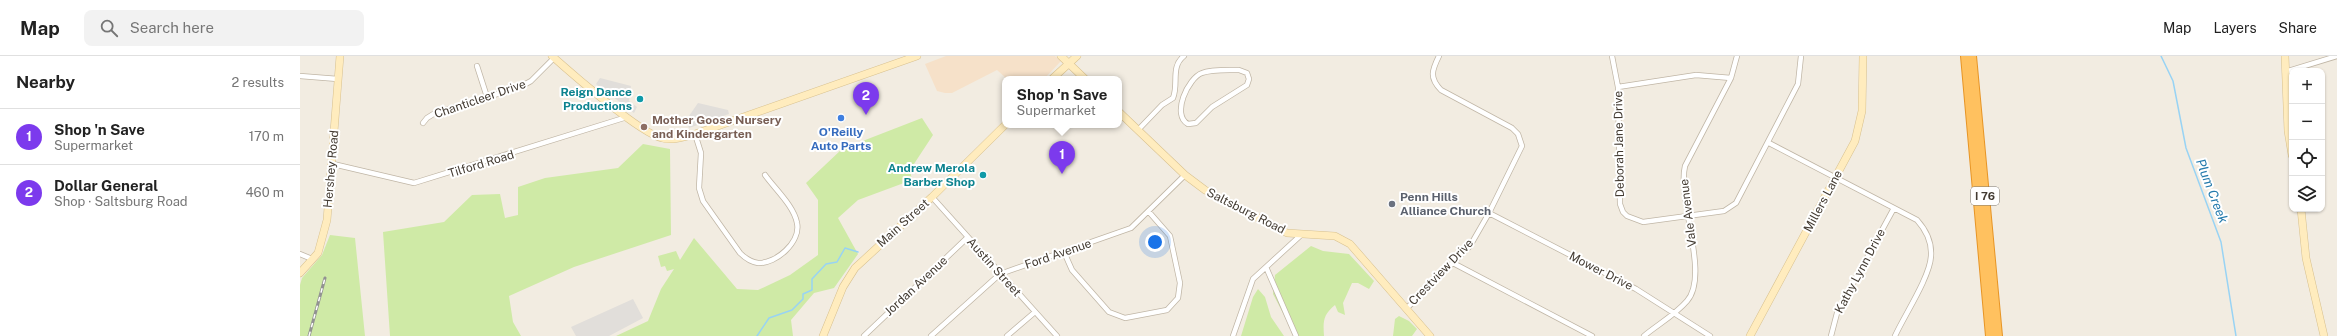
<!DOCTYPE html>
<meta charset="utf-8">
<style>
:root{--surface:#fff;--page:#f2f2f2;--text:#222;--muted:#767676;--line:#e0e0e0;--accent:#7c3aed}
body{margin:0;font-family:"Public Sans",sans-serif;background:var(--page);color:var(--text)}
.controls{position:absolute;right:12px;top:12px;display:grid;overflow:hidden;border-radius:8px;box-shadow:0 1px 3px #0004}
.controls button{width:36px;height:36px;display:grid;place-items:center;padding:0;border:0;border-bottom:1px solid var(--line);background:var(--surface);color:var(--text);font:20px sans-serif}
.you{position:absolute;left:855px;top:186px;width:14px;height:14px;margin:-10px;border:3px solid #fff;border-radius:50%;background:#1a73e8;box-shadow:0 0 0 6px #1a73e833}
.badge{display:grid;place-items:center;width:26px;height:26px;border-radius:50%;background:var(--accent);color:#fff;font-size:13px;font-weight:700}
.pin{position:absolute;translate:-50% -33px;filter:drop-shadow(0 1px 2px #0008)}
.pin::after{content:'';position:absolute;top:21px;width:14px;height:12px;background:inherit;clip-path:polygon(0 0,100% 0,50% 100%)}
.popup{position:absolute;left:702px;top:20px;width:120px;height:52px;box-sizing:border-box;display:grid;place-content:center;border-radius:8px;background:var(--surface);filter:drop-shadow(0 1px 3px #0005);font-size:13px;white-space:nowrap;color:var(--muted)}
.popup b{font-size:15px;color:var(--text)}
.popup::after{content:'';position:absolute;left:50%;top:100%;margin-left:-8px;border:8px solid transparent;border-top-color:var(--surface)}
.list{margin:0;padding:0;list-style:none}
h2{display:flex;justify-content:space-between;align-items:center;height:52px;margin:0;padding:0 16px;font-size:17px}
h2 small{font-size:13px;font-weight:400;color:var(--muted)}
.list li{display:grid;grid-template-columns:26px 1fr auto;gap:12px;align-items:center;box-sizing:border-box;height:56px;padding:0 16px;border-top:1px solid var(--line)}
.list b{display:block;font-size:15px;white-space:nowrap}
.list p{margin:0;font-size:13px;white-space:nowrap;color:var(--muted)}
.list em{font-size:13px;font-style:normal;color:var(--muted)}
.icon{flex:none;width:22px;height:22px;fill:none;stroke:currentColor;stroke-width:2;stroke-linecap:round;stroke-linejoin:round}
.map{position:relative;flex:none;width:2037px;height:280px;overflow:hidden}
header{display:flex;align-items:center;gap:24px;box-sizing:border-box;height:56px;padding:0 20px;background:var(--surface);border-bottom:1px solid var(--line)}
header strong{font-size:19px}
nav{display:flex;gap:22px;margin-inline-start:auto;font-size:14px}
.search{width:280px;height:36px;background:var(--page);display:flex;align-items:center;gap:10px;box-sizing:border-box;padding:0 14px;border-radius:8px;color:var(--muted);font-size:15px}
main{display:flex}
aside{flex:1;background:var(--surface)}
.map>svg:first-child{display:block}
.commercial{fill:#f6e1c9}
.green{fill:#cfeaa6}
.parking{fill:#e1deda}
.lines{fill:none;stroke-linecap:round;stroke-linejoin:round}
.stream{stroke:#98d3f4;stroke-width:1.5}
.street-casing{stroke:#c0b6a6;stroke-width:6}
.secondary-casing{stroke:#d8c18f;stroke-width:8}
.highway-casing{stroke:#e79526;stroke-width:10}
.street{stroke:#fff;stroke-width:4.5}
.secondary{stroke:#ffecbe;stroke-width:7}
.highway{stroke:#ffc15f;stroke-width:8}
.rail-casing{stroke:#929292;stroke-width:3}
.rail{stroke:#fff;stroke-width:1.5;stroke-dasharray:4.5;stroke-linecap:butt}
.culture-dot{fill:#0f9aa8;stroke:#fff;stroke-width:1.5}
.shop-dot{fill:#3f7fe0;stroke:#fff;stroke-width:1.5}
.education-dot{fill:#8d6e63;stroke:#fff;stroke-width:1.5}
.worship-dot{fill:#6b7280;stroke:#fff;stroke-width:1.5}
.labels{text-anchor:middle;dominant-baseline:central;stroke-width:4;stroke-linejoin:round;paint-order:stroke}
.shield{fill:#fff;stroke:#7b7670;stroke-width:1}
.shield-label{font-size:11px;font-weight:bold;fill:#433b32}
.culture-label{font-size:12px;font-weight:bold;fill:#0d838f;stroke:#fff;text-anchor:end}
.street-label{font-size:12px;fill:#433b32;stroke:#fff}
.education-label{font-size:12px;font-weight:bold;fill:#785e54;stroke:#fff;text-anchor:start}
.shop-label{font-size:12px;font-weight:bold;fill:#366cbe;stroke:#fff}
.worship-label{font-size:12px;font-weight:bold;fill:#5b616d;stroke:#fff;text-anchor:start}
.water-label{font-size:13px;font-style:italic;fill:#247aac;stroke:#fff}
</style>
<header>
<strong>Map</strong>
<div class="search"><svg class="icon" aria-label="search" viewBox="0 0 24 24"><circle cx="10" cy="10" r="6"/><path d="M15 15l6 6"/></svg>Search here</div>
<nav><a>Map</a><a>Layers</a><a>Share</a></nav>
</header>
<main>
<aside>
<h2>Nearby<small>2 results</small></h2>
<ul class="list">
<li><span class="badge">1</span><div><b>Shop 'n Save</b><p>Supermarket</p></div><em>170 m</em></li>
<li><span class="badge">2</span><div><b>Dollar General</b><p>Shop · Saltsburg Road</p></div><em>460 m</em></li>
</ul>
</aside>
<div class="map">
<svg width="2037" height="280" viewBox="0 0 2037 280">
<rect width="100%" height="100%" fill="#f2ece1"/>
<path class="commercial" d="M646,0H755L761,5L744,23H707L697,14L652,37H645L637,35L625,8Z"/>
<path class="green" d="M622,62L633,79L610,114L612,124L558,144L538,162L558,198L534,232L514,237L491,264L493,280H316L348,265L361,233L374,213L367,215L365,210L361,211L358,200L376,195L380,204L394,182L437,233L458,234L490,219L518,199V144L506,127L542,93Z
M343,88L370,93L371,179L274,211L209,240L213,266L221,280H90L83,176L144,166L172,139L200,138L205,162L218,159V131L245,122L318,112Z
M30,179L55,182L65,280H0V229L2,222L22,199Z
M1011,190L1023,195L1049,198L1074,225L1069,233L1058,227H1052L1043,247L1045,259L1038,256L1035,249C1023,259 1023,265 1024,280H995L973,238L975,219Z
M958,233L965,241L971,261L984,280H941L953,241Z
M1099,260L1109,265L1117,273L1112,280H1093L1095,263Z"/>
<path class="parking" d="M300,22L331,30L329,45L337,51L334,57L312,40L314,38L311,40L296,28Z
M398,47L428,54L429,58L389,72L386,65L392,62L389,60Z
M333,243L343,262L309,280H276L271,271Z"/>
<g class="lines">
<path class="stream" d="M1861,0L1873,25L1886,92L1921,186L1936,280
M457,280L469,262L492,254L503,243V238L512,234V223L526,208L537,206L545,192L558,196"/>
<g class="street-casing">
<path id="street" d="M1312,0L1318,31L1320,148L1323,156L1327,160L1343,166L1424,155L1436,147L1498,28L1501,0
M177,10L187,41
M939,14L947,17L949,23L947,29L912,51L896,67L888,68C871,59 888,22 902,17C912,13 928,14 939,14Z
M1985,16L2037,0
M0,20L38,23
M1318,31L1396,19L1431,22
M123,67L127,62L135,57L220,31L231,25L254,2
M838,74L862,49L873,42C879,28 870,11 884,0
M395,78L401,97L399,132L403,145L440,197C445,202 450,206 458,207C476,208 501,186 497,167C494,150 475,133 465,119
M1469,87L1617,164C1626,174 1632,186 1631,200C1630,221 1604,260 1595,280
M33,108L114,127L327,61
M632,141L757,280
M1189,157L1336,233L1410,280
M764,196L772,214L809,256L825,262L867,254L878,242L880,227L870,180L849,156
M0,198L12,203
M1153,207L1292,280
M966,211L996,280
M1106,253L1170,190L1189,157L1222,90L1218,78L1212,72L1141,34C1129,22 1132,14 1139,0
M564,280L668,181
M631,280L700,218L831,172L885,119
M707,280L735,256
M933,280L953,223L1001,179
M1344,280C1357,269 1375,259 1387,245C1410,219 1377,144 1385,110L1431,22L1437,0
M1531,280L1537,257L1594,152"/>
</g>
<g class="secondary-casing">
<path id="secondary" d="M252,0C271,17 341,78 362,82C373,85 384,81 395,78L617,0
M761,0L785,23
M1985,0L1988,75L1992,99
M752,23L777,0
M819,56L885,119L905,134L987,177L1035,180L1050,188L1130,280
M2001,153L2006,202L2024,280
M0,217L18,197L27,164L40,0
M523,280L543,231L555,212L632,141L705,69
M1450,280L1555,85L1562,55L1563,0"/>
</g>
<g class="highway-casing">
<path id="highway" d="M1665,0L1690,280
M1672,0L1698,280"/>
</g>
<use href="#street" class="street"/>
<use href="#secondary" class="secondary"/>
<use href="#highway" class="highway"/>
<g class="rail-casing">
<path id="rail" d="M9,280L25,222"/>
</g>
<use href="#rail" class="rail"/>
</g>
<g class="culture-dot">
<circle cx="340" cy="43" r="4"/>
<circle cx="683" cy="119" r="4"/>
</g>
<circle class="shop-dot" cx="541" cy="62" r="4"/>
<circle class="education-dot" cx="344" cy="71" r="4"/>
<circle class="worship-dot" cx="1092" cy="148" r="4"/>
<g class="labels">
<rect class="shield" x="1671" y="131" width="28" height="18" rx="3"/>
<g class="shield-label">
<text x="1685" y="140">I 76</text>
</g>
<g class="culture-label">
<text x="332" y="36">Reign Dance<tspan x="332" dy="14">Productions</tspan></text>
<text x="675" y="112">Andrew Merola<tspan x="675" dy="14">Barber Shop</tspan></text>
</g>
<g class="street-label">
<text transform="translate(180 43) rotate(-19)">Chanticleer Drive</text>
<text transform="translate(1319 88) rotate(-91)">Deborah Jane Drive</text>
<text transform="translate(181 108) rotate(-17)">Tilford Road</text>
<text transform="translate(31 113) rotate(-85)">Hershey Road</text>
<text transform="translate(1523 145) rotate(-62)">Millers Lane</text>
<text transform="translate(946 155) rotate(27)">Saltsburg Road</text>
<text transform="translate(1388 157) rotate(-97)">Vale Avenue</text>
<text transform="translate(603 167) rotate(-42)">Main Street</text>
<text transform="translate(758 198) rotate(-19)">Ford Avenue</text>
<text transform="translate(694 211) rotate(48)">Austin Street</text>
<text transform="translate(1301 215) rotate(27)">Mower Drive</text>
<text transform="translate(1560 215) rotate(-62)">Kathy Lynn Drive</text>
<text transform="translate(1141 216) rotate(-46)">Crestview Drive</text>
<text transform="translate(616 230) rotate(-43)">Jordan Avenue</text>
</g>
<g class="education-label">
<text x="352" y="64">Mother Goose Nursery<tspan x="352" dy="14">and Kindergarten</tspan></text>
</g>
<g class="shop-label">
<text x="541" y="76">O'Reilly<tspan x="541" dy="14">Auto Parts</tspan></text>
</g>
<g class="worship-label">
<text x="1100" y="141">Penn Hills<tspan x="1100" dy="14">Alliance Church</tspan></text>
</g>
<g class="water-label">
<text transform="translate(1912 135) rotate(69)">Plum Creek</text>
</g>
</g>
</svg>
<div class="controls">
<button>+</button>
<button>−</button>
<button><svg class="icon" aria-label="locate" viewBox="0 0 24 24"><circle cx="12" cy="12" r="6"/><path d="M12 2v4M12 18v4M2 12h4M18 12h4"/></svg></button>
<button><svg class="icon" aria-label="layers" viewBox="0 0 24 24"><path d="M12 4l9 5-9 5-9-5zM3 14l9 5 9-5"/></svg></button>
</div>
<div class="you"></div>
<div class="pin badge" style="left:762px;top:118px">1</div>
<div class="popup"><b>Shop 'n Save</b>Supermarket</div>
<div class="pin badge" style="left:566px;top:59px">2</div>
</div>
</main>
